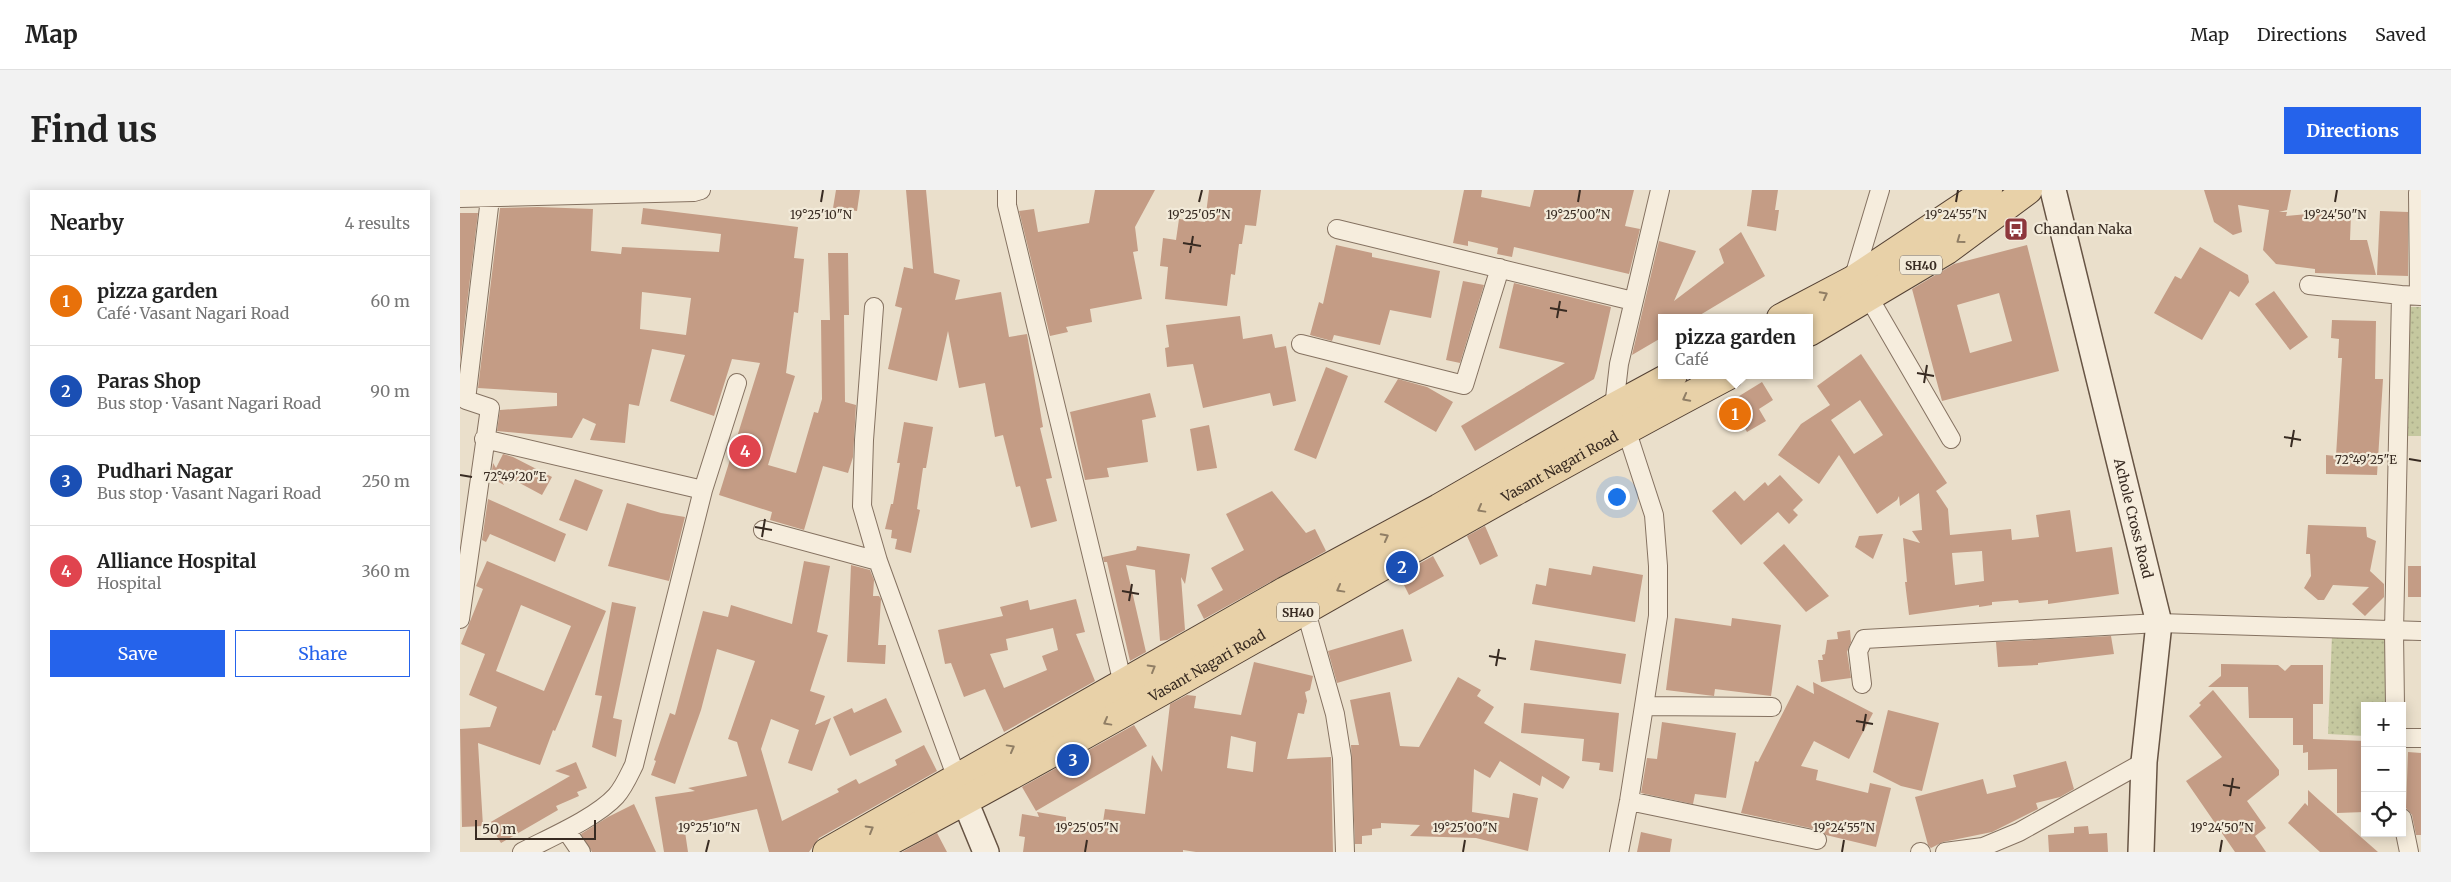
<!DOCTYPE html>
<meta charset="utf-8">
<style>
:root{--surface:#fff;--page:#f2f2f2;--text:#222;--muted:#767676;--line:#e0e0e0;--accent:#2563eb}
body{margin:0;font-family:Merriweather,serif;background:var(--page);color:var(--text)}
.controls{position:absolute;right:15px;bottom:15px;display:grid;overflow:hidden;border-radius:0px;box-shadow:0 2px 12px #0003}
.controls button{width:45px;height:45px;display:grid;place-items:center;padding:0;border:0;border-bottom:1px solid var(--line);background:var(--surface);color:var(--text);font:25px sans-serif}
.scale{position:absolute;left:15px;bottom:12px;width:121px;box-sizing:border-box;padding-left:5px;border:2px solid #382b22;border-top:0;font-size:14px;line-height:18px;white-space:nowrap;color:#382b22;-webkit-text-stroke:4px #f2ead9;paint-order:stroke}
.you{position:absolute;left:1156px;top:306px;width:18px;height:18px;margin:-12px;border:4px solid #fff;border-radius:50%;background:#1a73e8;box-shadow:0 0 0 8px #1a73e833}
.badge{display:grid;place-items:center;width:32px;height:32px;border-radius:50%;background:var(--accent);color:#fff;font-size:16px;font-weight:700}
.pin{position:absolute;translate:-50% -50%;border:2px solid #fff;box-shadow:0 1px 5px #0006}
.popup{position:absolute;left:1198px;top:124px;width:155px;height:65px;box-sizing:border-box;display:grid;place-content:center;border-radius:0px;background:var(--surface);filter:drop-shadow(0 1px 4px #0005);font-size:16px;white-space:nowrap;color:var(--muted)}
.popup b{font-size:19px;color:var(--text)}
.popup::after{content:'';position:absolute;left:50%;top:100%;margin-left:-10px;border:10px solid transparent;border-top-color:var(--surface)}
.list{margin:0;padding:0;list-style:none}
h2{display:flex;justify-content:space-between;align-items:center;height:65px;margin:0;padding:0 20px;font-size:21px}
h2 small{font-size:16px;font-weight:400;color:var(--muted)}
.list li{display:grid;grid-template-columns:32px 1fr auto;gap:15px;align-items:center;box-sizing:border-box;height:90px;padding:0 20px;border-top:1px solid var(--line)}
.list b{display:block;font-size:19px;white-space:nowrap}
.list p{margin:0;font-size:16px;white-space:nowrap;color:var(--muted)}
.list em{font-size:16px;font-style:normal;color:var(--muted)}
.actions{display:flex;gap:10px;padding:15px 20px}
.actions a{flex:1;padding:11px 0;border:1px solid var(--accent);border-radius:0px;text-align:center;font-size:18px;color:var(--accent)}
.actions .main{background:var(--accent);color:#fff}
.icon{flex:none;width:28px;height:28px;fill:none;stroke:currentColor;stroke-width:2;stroke-linecap:round;stroke-linejoin:round}
.map{position:relative;flex:none;width:1961px;height:662px;overflow:hidden;border-radius:0px}
header{display:flex;align-items:center;gap:30px;box-sizing:border-box;height:70px;padding:0 25px;background:var(--surface);border-bottom:1px solid var(--line)}
header strong{font-size:24px}
nav{display:flex;gap:28px;margin-inline-start:auto;font-size:18px}
.intro{display:flex;align-items:center;justify-content:space-between;box-sizing:border-box;height:120px;padding:0 30px}
h1{margin:0;font-size:35px}
.button{padding:12px 22px;border-radius:0px;background:var(--accent);color:#fff;font-size:18px;font-weight:700}
main{display:flex;gap:30px;padding:0 30px}
aside{flex:1;background:var(--surface);border-radius:0px;box-shadow:0 2px 12px #0003}
.map>svg:first-child{display:block}
.park{fill:url(#park-dots)}
.building{fill:#c49c85;fill-rule:evenodd}
.lines{fill:none;stroke-linecap:round;stroke-linejoin:round}
.street-casing{stroke:#857261;stroke-width:20}
.secondary-casing{stroke:#675444;stroke-width:28}
.primary-casing{stroke:#544134;stroke-width:30}
.street{stroke:#f6eddd;stroke-width:18}
.secondary{stroke:#f6eddd;stroke-width:25}
.primary{stroke:#e8d1a8;stroke-width:28}
.oneway{stroke:#907e65}
.ticks{fill:none;stroke:#382b22;stroke-width:2}
.labels{text-anchor:middle;dominant-baseline:central;stroke-width:4.5;stroke-linejoin:round;paint-order:stroke}
.shield{fill:#f2ead9;stroke:#706459;stroke-width:1}
.shield-label{font-size:12px;font-weight:bold;fill:#382b22}
.poi-label{font-size:14px;fill:#382b22;stroke:#f2ead9;text-anchor:start}
.street-label{font-size:14px;fill:#382b22;stroke:#f2ead9}
.ticks-label{font-size:12px;text-anchor:middle;fill:#382b22;stroke:#f2ead9;stroke-width:4.5;stroke-linejoin:round;paint-order:stroke}
</style>
<header>
<strong>Map</strong>
<nav><a>Map</a><a>Directions</a><a>Saved</a></nav>
</header>
<div class="intro"><h1>Find us</h1><a class="button">Directions</a></div>
<main>
<aside>
<h2>Nearby<small>4 results</small></h2>
<ul class="list">
<li><span class="badge" style="background:#e8710a">1</span><div><b>pizza garden</b><p>Café · Vasant Nagari Road</p></div><em>60 m</em></li>
<li><span class="badge" style="background:#1a4fb4">2</span><div><b>Paras Shop</b><p>Bus stop · Vasant Nagari Road</p></div><em>90 m</em></li>
<li><span class="badge" style="background:#1a4fb4">3</span><div><b>Pudhari Nagar</b><p>Bus stop · Vasant Nagari Road</p></div><em>250 m</em></li>
<li><span class="badge" style="background:#e0444e">4</span><div><b>Alliance Hospital</b><p>Hospital</p></div><em>360 m</em></li>
</ul>
<div class="actions"><a class="main">Save</a><a>Share</a></div>
</aside>
<div class="map">
<svg width="1961" height="662" viewBox="0 0 1961 662">
<defs>
<pattern id="park-dots" width="8" height="8" patternUnits="userSpaceOnUse" patternTransform="scale(1.25)"><rect width="8" height="8" fill="#c5c89f"/><path d="M2 2h.1M6 6h.1" fill="none" stroke="#aaac89" stroke-width="1.8" stroke-linecap="round"/></pattern>
</defs>
<rect width="100%" height="100%" fill="#eadfcb"/>
<path class="park" d="M1944,117H1961V246H1941Z
M1872,445L1929,448L1931,516H1905V546L1868,544Z"/>
<path class="building" d="M376,0H400L397,21L373,18Z
M446,0H466L474,83L500,90L495,110L541,102L549,147L567,144L583,237L580,238L592,288L586,289L597,331L571,338L560,296L556,297L543,245L535,247L525,193L499,198L488,141L477,191L428,179L442,118L435,116L444,77L453,79Z
M635,0H695L675,37L678,61L673,62L682,109L630,119L632,132L606,137L608,142L590,146L559,21L574,19L578,42L629,33Z
M749,0H801L796,36L785,35L782,54H779L775,85L771,84L767,116L705,109L708,77L700,76L703,48L716,50L719,29L745,32Z
M1004,0H1022L1021,7L1070,17L1074,0H1174L1165,36L1180,39L1169,84L1054,57L1052,67L1037,64L1038,58L1008,51V56L993,53Z
M1292,0H1318L1315,20H1319L1316,41L1287,36Z
M1744,0H1831L1827,20L1819,22H1827L1826,26L1859,23L1891,24L1890,50H1907L1916,85L1855,83V79L1816,74L1803,60L1809,20L1778,15L1782,42L1773,45L1754,32Z
M78,17L133,19L131,61L161,64L162,57L259,62L261,44L181,34L183,18L338,37L334,68L344,69L338,123L334,122L326,183L335,186L308,275L336,283L354,222L358,223L362,209L361,130H370L368,63H388L389,125H384L385,212L396,215L393,267L388,283L363,276L344,340L310,330L312,322L259,305L300,173L272,169L254,226L210,211L225,165L192,159L179,216L169,214L165,253L130,250L136,234L123,228L112,248L37,241L40,220L97,216V203L18,198L40,18ZM182,102L231,108L226,145L180,139Z
M1920,21L1948,22V86L1917,85Z
M0,23H18L0,171Z
M1281,42L1305,86L1235,128H1201V148L1172,165L1199,51L1236,61L1214,111L1264,73L1259,59Z
M876,55L912,63V67L980,81L971,128L930,120L920,155L874,145L872,151L850,145L859,112L863,114Z
M1567,55L1599,181L1482,211L1452,99L1494,74ZM1539,103L1552,151L1510,163L1497,115Z
M1740,57L1788,85L1789,92L1779,107L1770,101L1742,150L1694,123L1715,86L1721,89Z
M1003,91L1024,95L1000,173L986,170Z
M1054,93L1151,117L1137,180L1134,189L1015,261L1001,236L1105,173L1039,158Z
M1814,101L1848,147L1830,160L1795,114Z
M780,126L783,149L812,144L815,158L826,156L836,211L813,216L810,203L743,218L733,174L707,177L705,158L709,157L706,135Z
M1872,130L1916,131L1915,189H1923L1917,285L1866,284V265L1876,266L1882,168H1878L1879,149L1871,148Z
M1401,164L1487,293L1476,301L1488,319L1490,345L1551,339L1552,350L1579,347L1576,325L1610,320L1616,362L1652,357L1659,404L1588,414V410L1559,413L1558,410L1532,412V415L1519,417V415L1449,425L1445,392H1447L1443,348L1460,353L1452,341L1462,340L1459,303L1440,316L1439,306L1437,310L1417,324L1379,265L1359,294L1318,265L1341,234L1370,215L1357,196ZM1400,210L1423,245L1394,264L1371,230ZM1522,361L1524,391L1495,395L1492,363Z
M866,177L888,186L856,269L834,260Z
M938,189L967,197L993,212L976,242L924,212Z
M1302,192L1313,210L1299,219L1306,231L1287,242L1278,226L1266,233L1258,219Z
M690,203L696,227L682,230L688,272L647,278L649,287L625,290L610,222Z
M444,232L473,237L466,278H463L457,319L460,320L451,363L435,359L437,349L431,348L432,340L425,339L431,314H433L440,273H437Z
M749,235L757,278L737,281L730,239Z
M43,264L53,267L92,287L82,305L37,281L44,295L31,288L33,273L36,278Z
M1320,285L1343,310L1333,320L1338,325L1329,334L1318,322L1281,355L1252,321L1275,301L1284,311L1305,292L1308,296Z
M115,289L143,300L127,341L99,330Z
M812,301L846,343L855,339L866,361L744,429L737,415L763,400L751,378L784,360L766,324Z
M28,309L106,344L95,372L30,344L26,352L22,350Z
M167,313L201,323L225,327L209,391L148,376Z
M1848,335L1906,337L1907,347L1916,351L1910,381L1924,394V407L1905,426L1892,414L1909,397L1873,395L1864,410H1858L1844,398L1851,386L1850,364H1846Z
M1025,336L1038,366L1020,375L1007,346Z
M1423,344L1413,369L1395,357L1399,346Z
M1324,354L1369,406L1346,422L1303,373Z
M677,356L730,364L725,394L721,387L725,440L707,450L700,451L695,380L666,375L686,462L670,471L647,372H644L643,367L676,360Z
M973,366L984,386L949,405L939,385Z
M27,371L146,421L95,541L93,540L80,575L18,553L23,636L2,637L0,539L30,537L37,517L9,505L25,464L1,454L23,399L16,396ZM61,415L111,436L84,501L36,481Z
M344,371L370,376L357,442L368,445L350,501L365,506L355,535L371,528L352,581L328,573L339,540L311,529L301,559L322,631L379,602L377,599L396,589L399,594L437,575L435,570L464,555L477,581L359,648L349,662H309L297,619L224,635L228,662H204L195,607L235,601L228,598L287,586L277,552L268,549L295,471L257,459L241,520L215,594L191,585L196,571L194,570L210,523L215,525L243,421L268,427L271,415L332,434Z
M391,375L410,380L414,390L413,406H419L421,409L418,455H426L425,474L387,472Z
M1133,376L1183,385L1175,432L1072,414L1076,394L1086,396L1089,378L1131,385Z
M1948,376H1961V407H1948Z
M616,409L625,442L616,444L635,491L544,542L525,499L504,507L491,473L485,474L478,440L543,426L540,417L568,410L570,420ZM593,438L598,460L582,466L587,480L544,498L530,464L548,460L546,449Z
M152,412L176,417L153,528L162,530L156,567L132,557L142,506L135,505Z
M1215,428L1271,436L1272,428L1321,435L1311,506L1255,499L1254,506L1206,500Z
M943,439L952,471L877,493L868,461Z
M1390,440L1391,452L1387,462L1391,488L1361,492L1358,470H1363L1362,465L1365,464L1367,450L1378,449L1377,442Z
M1651,446L1654,464L1578,473V475L1538,477L1536,452Z
M1075,450L1166,464L1161,494L1070,480Z
M794,472L853,486L850,500L845,502L847,511L844,524L838,523L827,569L871,567L873,662H736L723,660V662H563L565,647L559,646L562,624L579,627L577,622L606,627V633L642,638L645,619L685,624L692,565L702,582L710,514L727,505L736,506L734,518L781,525ZM771,546L796,552L793,582L767,578Z
M1761,474L1818,475L1825,481L1831,475H1863V514H1853V549L1905,551V622L1877,623V579L1848,580V562L1843,563V555H1833V528H1789L1788,497H1748L1761,486Z
M998,487L1021,500L1017,506L1034,517L1024,533L1110,587L1103,599L1082,586L1080,596L1040,571L1030,588L1014,579L1012,622L1049,628L1053,603L1078,608L1068,661L1016,648L950,646L960,635L921,633V638L912,639V645L902,646V654H895L891,555H899L890,510L930,502L940,556L959,557Z
M1353,492L1413,523L1389,569L1354,551L1341,576L1358,580L1356,590L1408,603L1410,593L1431,598L1416,657L1366,645L1359,640L1281,623L1295,571L1298,572L1337,495L1354,504Z
M1753,500L1819,580V585L1787,611L1806,638L1795,646L1806,662H1775L1726,591L1762,567L1729,526L1741,515L1739,513Z
M426,508L442,542L390,566L373,527L392,518L394,523Z
M1064,513L1159,523L1153,582L1139,580L1140,573L1122,571L1124,549L1061,543Z
M1428,520L1479,533L1462,601L1441,596L1413,582Z
M1202,532L1276,543L1266,608L1235,604L1233,614L1181,603L1187,568L1197,569Z
M674,535L687,556L576,621L562,597Z
M1948,562L1961,563V645H1956L1952,625L1946,618Z
M1606,571L1614,599L1600,607L1576,613L1578,619L1532,642L1483,652L1471,658L1468,655L1455,607L1523,589L1527,604L1556,597L1553,585Z
M116,572L127,598L117,602L119,606L96,616L98,620L41,653L29,633L110,586L95,581Z
M1848,600L1861,612L1918,662H1860L1828,633L1845,613L1848,616Z
M174,614L196,662H132L121,644L148,627Z
M1628,636L1629,644L1647,643L1648,662H1589L1588,645L1614,643V637Z
M1181,642L1212,649L1210,662H1177Z
M477,643L487,662H442Z"/>
<g class="lines">
<g class="street-casing">
<path id="street" d="M547,0V15L663,494L668,501
M1958,3L1959,106
M0,8L234,2L241,0
M877,39L1173,111
M1393,90L1420,0
M1849,95L1941,105
M1408,106L1491,249
M414,117L404,250L402,316L418,371L500,597
M841,154L1004,195L1040,78
M24,249L243,300
M303,340L418,371
M839,413L845,418L875,524L882,568L885,662
M0,429L30,218L6,210L31,0
M1402,494L1398,461L1404,449L1699,433L1961,441
M1184,516L1198,426V376L1194,325L1166,239L1154,217L1159,174L1200,0
M1935,516L1934,442L1941,105L1961,106
M1942,548H1961
M1169,611L1357,650
M1942,628L1949,662
M106,640L121,662
M62,662C89,648 136,628 156,606C164,597 169,585 174,575L243,300L277,193
M1159,662L1169,611L1184,516L1312,517
M1460,662H1461
M1485,662L1523,657L1559,642L1684,572"/>
</g>
<g class="secondary-casing">
<g id="secondary">
<path id="s1" d="M1593,0L1699,433L1684,572L1681,662"/>
<path d="M505,611L526,662"/>
</g>
</g>
<g class="primary-casing">
<g id="primary">
<path d="M1321,128L1393,90L1528,0"/>
<path d="M1349,142L1487,60L1568,0"/>
<path d="M367,662L825,401L979,318L1154,217L1213,185"/>
<path id="s2" d="M409,662C699,509 979,338 1269,185"/>
</g>
</g>
<use href="#street" class="street"/>
<use href="#secondary" class="secondary"/>
<use href="#primary" class="primary"/>
</g>
<defs><path id="oneway-chevron" d="M-2-3.5L2.5 0L-2 3.5" fill="none" stroke-width="1.6" stroke-linecap="round" stroke-linejoin="round" transform="scale(1.25)"/></defs>
<g class="oneway">
<use href="#oneway-chevron" transform="translate(1500 50) rotate(144)"/>
<use href="#oneway-chevron" transform="translate(1364 105) rotate(-28)"/>
<use href="#oneway-chevron" transform="translate(1226 208) rotate(152)"/>
<use href="#oneway-chevron" transform="translate(1021 319) rotate(151)"/>
<use href="#oneway-chevron" transform="translate(925 347) rotate(-28)"/>
<use href="#oneway-chevron" transform="translate(880 399) rotate(151)"/>
<use href="#oneway-chevron" transform="translate(692 478) rotate(-30)"/>
<use href="#oneway-chevron" transform="translate(647 532) rotate(151)"/>
<use href="#oneway-chevron" transform="translate(551 558) rotate(-29)"/>
<use href="#oneway-chevron" transform="translate(410 639) rotate(-30)"/>
</g>
<path class="ticks" d="M361,12L363,0M739,12L742,0M1118,12L1120,0M1496,12L1498,0M1875,12L1877,0M723,53L741,56M730,63L733,46M1090,118L1107,121M1097,128L1100,111M1457,183L1474,186M1464,193L1467,175M1824,247L1841,250M1831,257L1834,240M1949,269L1961,271M0,285L12,287M295,337L312,340M302,347L305,329M662,401L679,404M669,411L672,394M1029,466L1046,469M1036,476L1039,459M1396,531L1413,534M1403,541L1406,524M1763,595L1780,598M1770,606L1773,588M246,662L249,650M625,662L627,650M1003,662L1005,650M1382,662L1384,650M1760,662L1762,650"/>
<defs>
<g id="bus-square" transform="scale(1.25)"><rect x="-9" y="-9" width="18" height="18" rx="4" fill="#8e373c" stroke="#f2ead9"/><path d="M-5-6H5V4H4V6H2V4H-2V6H-4V4H-5ZM-3.5-4V0h7V-4ZM-3.5 1.2v1.5H-2V1.2ZM2 1.2v1.5H3.5V1.2Z" fill="#fff"/></g>
</defs>
<g fill-rule="evenodd">
<use href="#bus-square" x="1556" y="39"/>
</g>
<g class="labels">
<g class="shield">
<rect x="1440" y="65.5" width="42" height="19" rx="4"/>
<rect x="817" y="412.5" width="42" height="19" rx="4"/>
</g>
<g class="shield-label">
<text x="1461" y="75">SH40</text>
<text x="838" y="422">SH40</text>
</g>
<g class="poi-label">
<text x="1574" y="39">Chandan Naka</text>
</g>
<g class="street-label">
<text stroke="none"><textPath href="#s2" startOffset="791">Vasant Nagari Road</textPath></text>
<text stroke="none"><textPath href="#s1" startOffset="338">Achole Cross Road</textPath></text>
<text stroke="none"><textPath href="#s2" startOffset="386">Vasant Nagari Road</textPath></text>
</g>
</g>
<g class="ticks-label">
<text x="361" y="29">19°25'10"N</text>
<text x="739" y="29">19°25'05"N</text>
<text x="1118" y="29">19°25'00"N</text>
<text x="1496" y="29">19°24'55"N</text>
<text x="1875" y="29">19°24'50"N</text>
<text x="1906" y="274">72°49'25"E</text>
<text x="55" y="291">72°49'20"E</text>
<text x="249" y="642">19°25'10"N</text>
<text x="627" y="642">19°25'05"N</text>
<text x="1005" y="642">19°25'00"N</text>
<text x="1384" y="642">19°24'55"N</text>
<text x="1762" y="642">19°24'50"N</text>
</g>
</svg>
<div class="controls">
<button>+</button>
<button>−</button>
<button><svg class="icon" aria-label="locate" viewBox="0 0 24 24"><circle cx="12" cy="12" r="6"/><path d="M12 2v4M12 18v4M2 12h4M18 12h4"/></svg></button>
</div>
<div class="scale">50 m</div>
<div class="you"></div>
<div class="pin badge" style="left:1275px;top:224px;background:#e8710a">1</div>
<div class="popup"><b>pizza garden</b>Café</div>
<div class="pin badge" style="left:942px;top:377px;background:#1a4fb4">2</div>
<div class="pin badge" style="left:613px;top:570px;background:#1a4fb4">3</div>
<div class="pin badge" style="left:285px;top:261px;background:#e0444e">4</div>
</div>
</main>
